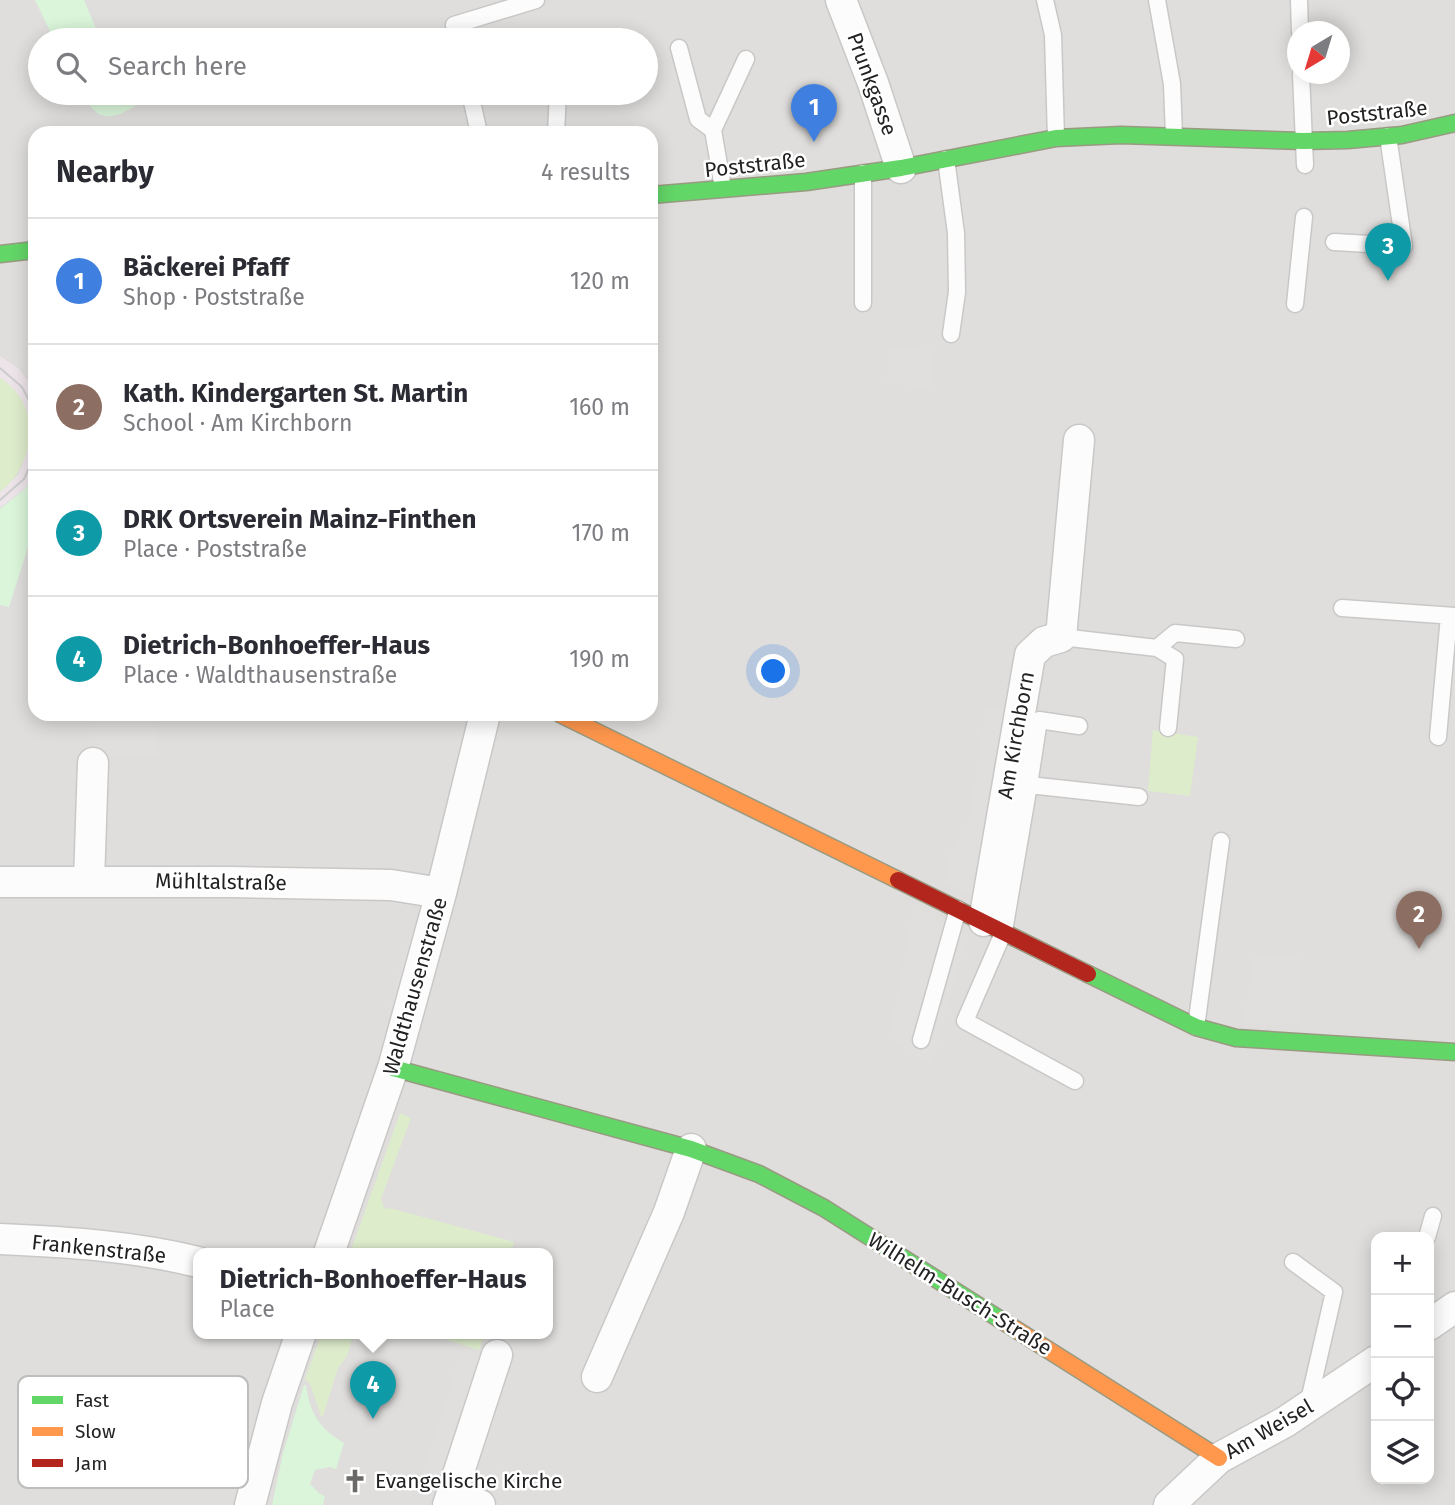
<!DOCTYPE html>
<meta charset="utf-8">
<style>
:root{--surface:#fff;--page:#f7f7f7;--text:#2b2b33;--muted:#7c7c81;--line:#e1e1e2;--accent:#2563eb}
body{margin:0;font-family:"Fira Sans",sans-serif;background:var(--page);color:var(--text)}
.controls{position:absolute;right:21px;bottom:21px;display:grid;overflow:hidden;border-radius:14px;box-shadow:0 4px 18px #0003}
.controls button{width:63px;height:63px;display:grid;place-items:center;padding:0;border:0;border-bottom:2px solid var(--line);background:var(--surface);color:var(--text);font:35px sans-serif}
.compass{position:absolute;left:1287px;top:21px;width:63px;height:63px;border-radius:50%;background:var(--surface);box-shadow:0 4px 18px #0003;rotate:218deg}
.you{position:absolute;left:774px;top:672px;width:24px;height:24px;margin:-18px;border:5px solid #fff;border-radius:50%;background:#1a73e8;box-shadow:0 0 0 10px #1a73e833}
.badge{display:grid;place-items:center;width:46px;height:46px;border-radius:50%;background:var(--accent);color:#fff;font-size:23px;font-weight:700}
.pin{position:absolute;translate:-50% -58px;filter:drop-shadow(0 2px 4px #0008)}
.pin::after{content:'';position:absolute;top:37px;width:24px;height:21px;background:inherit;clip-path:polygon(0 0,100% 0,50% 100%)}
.popup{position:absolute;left:193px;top:1248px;width:360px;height:91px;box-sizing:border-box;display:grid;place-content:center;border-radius:14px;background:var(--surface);filter:drop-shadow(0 2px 5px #0005);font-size:23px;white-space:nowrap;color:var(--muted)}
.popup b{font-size:26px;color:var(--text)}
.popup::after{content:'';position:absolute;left:50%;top:100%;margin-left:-14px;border:14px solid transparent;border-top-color:var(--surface)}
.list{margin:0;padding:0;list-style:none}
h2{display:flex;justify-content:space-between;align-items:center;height:91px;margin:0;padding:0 28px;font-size:30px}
h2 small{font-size:23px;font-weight:400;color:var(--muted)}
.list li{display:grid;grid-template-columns:46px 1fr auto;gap:21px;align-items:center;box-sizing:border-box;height:126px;padding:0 28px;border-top:2px solid var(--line)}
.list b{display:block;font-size:26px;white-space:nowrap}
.list p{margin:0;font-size:23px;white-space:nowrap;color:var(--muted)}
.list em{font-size:23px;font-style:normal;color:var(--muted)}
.icon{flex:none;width:38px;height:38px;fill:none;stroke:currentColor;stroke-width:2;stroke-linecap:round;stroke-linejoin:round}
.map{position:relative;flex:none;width:1455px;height:1505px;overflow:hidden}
.search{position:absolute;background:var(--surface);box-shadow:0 4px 18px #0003;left:28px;top:28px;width:630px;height:77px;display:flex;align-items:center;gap:18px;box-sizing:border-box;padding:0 24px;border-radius:38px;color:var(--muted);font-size:26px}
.panel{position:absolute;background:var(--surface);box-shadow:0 4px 18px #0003;left:28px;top:126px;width:630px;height:595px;border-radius:21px}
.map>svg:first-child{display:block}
.residential{fill:#dfdedc;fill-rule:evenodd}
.industrial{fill:#ede4e9}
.grass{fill:#ddeccb}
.park{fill:#daf5da}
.parking{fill:#e0dfde}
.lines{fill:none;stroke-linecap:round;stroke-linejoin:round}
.lane-casing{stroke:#c9c8c7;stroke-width:19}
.street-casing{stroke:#c9c8c7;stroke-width:33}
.fast-casing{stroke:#999a82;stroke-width:19}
.slow-casing{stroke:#999a82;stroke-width:19}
.jam-casing{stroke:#999a82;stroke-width:19}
.lane{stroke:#fdfcfc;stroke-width:16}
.street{stroke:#fdfcfc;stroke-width:30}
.fast{stroke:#63d668;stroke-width:16}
.slow{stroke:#ff974d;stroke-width:16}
.jam{stroke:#b3261e;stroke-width:16}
.tram{stroke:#ccc;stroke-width:2}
.labels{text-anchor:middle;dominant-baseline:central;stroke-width:5;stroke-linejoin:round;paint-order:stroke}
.street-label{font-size:21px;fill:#222;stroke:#fff}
.poi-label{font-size:21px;fill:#222;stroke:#fff;text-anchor:start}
.key{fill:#fff;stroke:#bdbdbd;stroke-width:2}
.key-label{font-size:19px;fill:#222}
</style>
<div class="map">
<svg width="1455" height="1505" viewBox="0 0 1455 1505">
<rect width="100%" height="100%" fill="#f0eeeb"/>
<path class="residential" d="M0,0H1455V1505H0ZM1298,32H1340V74H1298ZM40,40H646V93H40ZM35,133H651V714H35ZM1376,1237H1429V1479H1376ZM198,1253H548V1333H198Z"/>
<path class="industrial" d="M0,356L18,368L35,390V474L25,489L0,508V492L18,475L23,464V402L15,391L0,378Z"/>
<path class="grass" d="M0,378C43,404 36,464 0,492Z
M1153,730L1198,737L1190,796L1148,791Z
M400,1113L411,1118L381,1199L384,1208L394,1209L514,1242L511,1253H350Z
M322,1333H354L347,1356L338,1368L323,1416H321L310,1384L305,1379Z
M425,1333H485L479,1350Z"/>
<path class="park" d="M35,0H84L101,40H51L49,29Z
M80,93H155C140,101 118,123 99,114C92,110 86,99 80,93Z
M35,474V525L9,607L0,605V509L25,489Z
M304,1385H306C310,1414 319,1428 344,1443L336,1469L330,1467L315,1470L310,1484L320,1494L325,1496L323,1505H272L283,1453Z"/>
<path class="parking" d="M890,348L934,351L932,387L887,383Z
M35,353V383L22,367L15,363V354Z
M986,708L1010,711L977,898L945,882L951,850L968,827Z
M91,714H158V757L88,754Z
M914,909L967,935L932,1065L889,1038Z
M411,931L419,933L398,1008L390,1005Z
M1254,954L1301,957L1298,1025L1244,1022Z
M463,1349L483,1355L441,1485L421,1479Z"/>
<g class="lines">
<g class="lane-casing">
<path id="lane" d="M1045,0L1053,35L1056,138
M1157,0L1172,84L1174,136
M1299,0L1300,32
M458,40L454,25L536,0
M679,48L698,119L713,130
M1301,74L1305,165
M470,93L479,133
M556,133L558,93
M946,159L956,233L957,292L951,334
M863,173V303
M723,188L713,130L746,59
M1334,242L1404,246L1388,136
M1295,304L1304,217
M1342,608L1455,616
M1061,637L1157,648L1175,633L1236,639
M1157,648L1175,659L1168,728
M1438,737L1449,616
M1029,785L1039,720L1079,726
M1196,1027L1221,841
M921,1040L958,909
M1075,1081L965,1021L1004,931L1029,785L1139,797
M1427,1237L1433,1216
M1293,1262L1334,1292L1308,1405"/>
</g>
<g class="street-casing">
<path id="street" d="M841,0L873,83L901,168
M89,881L93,763
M0,882H231L391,885L441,893
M984,921L1030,655L1044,642L1061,637L1079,440
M0,1239C66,1242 134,1246 198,1262
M329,1253L393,1068L441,893L485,714
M1429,1325L1455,1307
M597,1377L669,1212L691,1149
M451,1496L497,1355
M250,1505L277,1403L301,1333
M448,1505L451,1496L480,1505
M1169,1505L1219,1458L1285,1422L1376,1361"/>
</g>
<g class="fast-casing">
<path id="fast" d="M651,195L806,182L901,168L1056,138L1121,135L1303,141L1348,140L1402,135L1455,123
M0,254L35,250
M1088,974L1196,1027L1236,1038L1455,1052
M393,1068L691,1149L759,1174L824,1208L1001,1320"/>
</g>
<g class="slow-casing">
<path id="slow" d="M560,714L898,880
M1001,1320L1219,1458"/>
</g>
<g class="jam-casing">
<path id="jam" d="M898,880L1088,974"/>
</g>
<use href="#lane" class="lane"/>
<use href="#street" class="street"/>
<use href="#fast" class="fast"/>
<use href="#slow" class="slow"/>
<use href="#jam" class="jam"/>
<path class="tram" d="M0,368L22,387L35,412
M0,500L24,479L35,455"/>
</g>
<defs>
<g id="church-bare" transform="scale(1.89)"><path d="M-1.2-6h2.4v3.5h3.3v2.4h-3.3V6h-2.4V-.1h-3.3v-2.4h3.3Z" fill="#6a6968" stroke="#fff" stroke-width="2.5" paint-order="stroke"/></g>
</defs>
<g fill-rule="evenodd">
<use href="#church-bare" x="355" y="1481"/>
</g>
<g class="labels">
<g class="street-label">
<text transform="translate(872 84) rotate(70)">Prunkgasse</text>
<text transform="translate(1377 113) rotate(-6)">Poststraße</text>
<text transform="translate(755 165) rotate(-6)">Poststraße</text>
<text transform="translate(1016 735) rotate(-80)">Am Kirchborn</text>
<text transform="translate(221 882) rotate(1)">Mühltalstraße</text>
<text transform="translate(415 986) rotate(-74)">Waldthausenstraße</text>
<text transform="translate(99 1249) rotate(6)">Frankenstraße</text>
<text transform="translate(960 1294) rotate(32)">Wilhelm-Busch-Straße</text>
<text transform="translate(1269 1429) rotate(-30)">Am Weisel</text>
</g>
<g class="poi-label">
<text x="375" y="1481">Evangelische Kirche</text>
</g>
</g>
<rect x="18" y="1376" width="230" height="112" rx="10" class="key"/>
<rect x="32" y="1396" width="31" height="8" fill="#63d668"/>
<rect x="32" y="1427" width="31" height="9" fill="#ff974d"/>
<rect x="32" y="1459" width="31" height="8" fill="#b3261e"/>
<g class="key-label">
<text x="75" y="1407">Fast</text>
<text x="75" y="1438">Slow</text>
<text x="75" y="1470">Jam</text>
</g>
</svg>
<div class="controls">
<button>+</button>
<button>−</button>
<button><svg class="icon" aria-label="locate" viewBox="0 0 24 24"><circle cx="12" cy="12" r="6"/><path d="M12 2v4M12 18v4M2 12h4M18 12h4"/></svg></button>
<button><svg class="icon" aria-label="layers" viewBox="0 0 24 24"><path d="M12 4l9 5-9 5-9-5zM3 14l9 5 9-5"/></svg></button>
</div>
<svg class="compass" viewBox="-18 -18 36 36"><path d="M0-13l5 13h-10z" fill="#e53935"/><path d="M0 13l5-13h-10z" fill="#7c7c81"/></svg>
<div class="you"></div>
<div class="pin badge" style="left:814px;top:142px;background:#3f7fe0">1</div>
<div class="pin badge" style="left:1419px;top:949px;background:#8d6e63">2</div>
<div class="pin badge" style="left:1388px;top:281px;background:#0f9aa8">3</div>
<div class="pin badge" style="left:373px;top:1419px;background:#0f9aa8">4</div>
<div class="popup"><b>Dietrich-Bonhoeffer-Haus</b>Place</div>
<div class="search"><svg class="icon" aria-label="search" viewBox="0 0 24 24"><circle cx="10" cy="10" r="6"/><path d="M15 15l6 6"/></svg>Search here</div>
<section class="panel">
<h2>Nearby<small>4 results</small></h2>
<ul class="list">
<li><span class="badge" style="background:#3f7fe0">1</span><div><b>Bäckerei Pfaff</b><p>Shop · Poststraße</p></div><em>120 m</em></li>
<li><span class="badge" style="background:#8d6e63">2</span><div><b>Kath. Kindergarten St. Martin</b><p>School · Am Kirchborn</p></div><em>160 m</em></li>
<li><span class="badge" style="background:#0f9aa8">3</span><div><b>DRK Ortsverein Mainz-Finthen</b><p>Place · Poststraße</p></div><em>170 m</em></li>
<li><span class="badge" style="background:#0f9aa8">4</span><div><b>Dietrich-Bonhoeffer-Haus</b><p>Place · Waldthausenstraße</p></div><em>190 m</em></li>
</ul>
</section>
</div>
